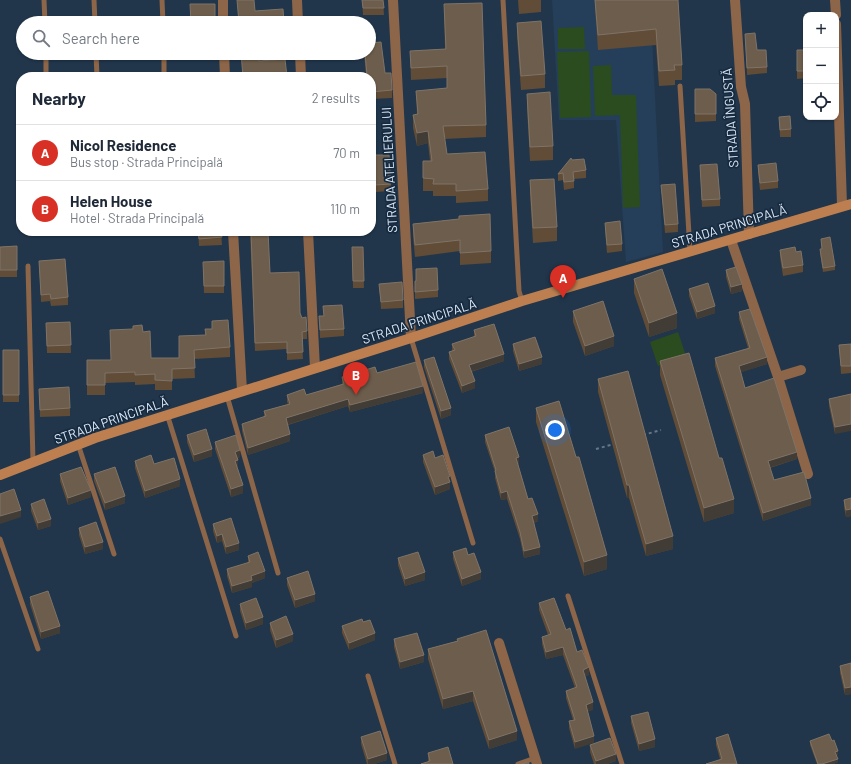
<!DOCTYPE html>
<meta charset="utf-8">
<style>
:root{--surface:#fff;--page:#f2f2f3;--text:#1f2937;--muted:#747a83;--line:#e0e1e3;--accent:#d93025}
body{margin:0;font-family:Barlow,sans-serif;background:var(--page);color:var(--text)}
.controls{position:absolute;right:12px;top:12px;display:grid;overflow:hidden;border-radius:8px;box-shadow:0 1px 3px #0004}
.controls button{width:36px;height:36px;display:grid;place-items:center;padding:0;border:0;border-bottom:1px solid var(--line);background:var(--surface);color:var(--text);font:20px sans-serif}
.you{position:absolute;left:555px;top:430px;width:14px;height:14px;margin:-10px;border:3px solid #fff;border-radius:50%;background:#1a73e8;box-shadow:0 0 0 6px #1a73e833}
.badge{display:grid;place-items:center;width:26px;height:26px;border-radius:50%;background:var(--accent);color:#fff;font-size:13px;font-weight:700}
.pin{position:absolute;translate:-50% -33px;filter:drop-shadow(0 1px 2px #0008)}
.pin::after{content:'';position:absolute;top:21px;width:14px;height:12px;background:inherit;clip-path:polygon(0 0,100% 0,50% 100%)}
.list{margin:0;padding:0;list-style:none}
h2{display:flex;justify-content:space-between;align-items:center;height:52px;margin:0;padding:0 16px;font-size:17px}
h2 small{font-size:13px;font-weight:400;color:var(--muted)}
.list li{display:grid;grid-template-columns:26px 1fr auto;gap:12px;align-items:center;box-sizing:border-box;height:56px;padding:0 16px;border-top:1px solid var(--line)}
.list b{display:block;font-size:15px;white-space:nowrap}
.list p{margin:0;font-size:13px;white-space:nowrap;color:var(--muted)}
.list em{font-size:13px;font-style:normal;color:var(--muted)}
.icon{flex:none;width:22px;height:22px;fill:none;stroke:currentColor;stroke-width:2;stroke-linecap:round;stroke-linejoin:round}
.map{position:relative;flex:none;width:851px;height:764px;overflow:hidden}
.search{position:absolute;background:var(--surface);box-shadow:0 1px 3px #0004;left:16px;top:16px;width:360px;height:44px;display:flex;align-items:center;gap:10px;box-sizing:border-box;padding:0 14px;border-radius:22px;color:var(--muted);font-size:15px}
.panel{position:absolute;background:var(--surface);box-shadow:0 1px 3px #0004;left:16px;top:72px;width:360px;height:164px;border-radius:16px}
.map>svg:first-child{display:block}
.built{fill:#253f5a}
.green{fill:#2b4c1e}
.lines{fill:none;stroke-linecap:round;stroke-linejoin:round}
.path{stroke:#65778a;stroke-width:2;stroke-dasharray:3 3;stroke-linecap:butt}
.lane{stroke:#8d6548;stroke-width:5}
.street{stroke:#8d6548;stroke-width:10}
.secondary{stroke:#be7f50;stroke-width:10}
.wall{fill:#604c37}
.shaded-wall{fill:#413c36}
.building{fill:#6d5d4c;stroke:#7f7367}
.labels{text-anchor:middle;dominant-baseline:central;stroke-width:3.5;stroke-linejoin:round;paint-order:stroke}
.street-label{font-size:13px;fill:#deebf9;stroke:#172b40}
</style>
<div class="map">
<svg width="851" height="764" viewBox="0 0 851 764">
<rect width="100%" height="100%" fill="#21364b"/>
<path class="built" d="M552,0H650L663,252L626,262L616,120H559Z"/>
<path class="green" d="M584,27L585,49H558V28Z
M589,51L591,117L560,118L557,52Z
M611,65L612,95H636L640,207L623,208L620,115L595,116L593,66Z
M678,332L686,356L658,366L650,342Z"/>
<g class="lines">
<path class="path" d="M643,435L661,430
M596,449L614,444"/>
<path class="lane" d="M44,0L45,23
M94,0L95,23
M162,0L163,23
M503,0L519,291L522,301
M46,53V77
M96,53L97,77
M164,53V72
M680,86L690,251
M28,266L33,462
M411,338L473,543
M227,396L278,573
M167,414L236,636
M78,444L114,554
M0,539L38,649
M568,596L622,764
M368,676L395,764
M518,764L535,758"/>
<path class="street" d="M223,0V23
M297,0L298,23
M393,0L411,338
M735,0L741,87L745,104L749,234
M835,0L836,15
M836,24L842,205
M224,53L225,77
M300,53L301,77
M233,231L242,391
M308,231L315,368
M731,240L778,377L808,474
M778,377L801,370
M499,643L537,764"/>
<path class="secondary" d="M0,475L95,438L411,338L522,301L851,204"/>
</g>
<path class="wall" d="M362,0H383L384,15H363Z
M518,0H541V12L519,14Z
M595,0H678L682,65V80H675V85L659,86L656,45L598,50L595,8Z
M444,4L486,125V137L444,139L447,154L488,189V201L456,203V196H433V191H423V161H430L428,143L417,146L413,128V115H417L416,91L447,88V78L411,80L410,51L445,49Z
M517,23L545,74V88L521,90L517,37Z
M745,34L757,50L767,67V73L747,75Z
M797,50H806V78L797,79Z
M364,53H369L392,90V98L371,99V77L366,75Z
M695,89L716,94V121L695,122Z
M527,94L553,146V160L530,161L527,108Z
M371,116L372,131V138H371Z
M779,117L791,129V137H780Z
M373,155L391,184V191L375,192Z
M572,160L586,170V178L574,179V188L564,190L563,180L558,181V174Z
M700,165L720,199V206L702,207Z
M758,165L778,181V188L760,190L758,172Z
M530,180L557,227V241L533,243L530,194Z
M661,185L678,224V232L665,233Z
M459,219L491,251V263L460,265V251L415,257L413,236V224Z
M605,223L622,244V251L607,253L605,230Z
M198,231H221L222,245L199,246Z
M250,231L270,273L300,313L307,331V339H302L303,359L287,360V349L255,351Z
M821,239L835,266V270L823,272L820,253V249H822Z
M17,246V277H0V247Z
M352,247H363L364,288H353Z
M780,250L803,265V272L783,276L780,257Z
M39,261L68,297V305L51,306L50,301L41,302Z
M224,261V293H204L203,269Z
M416,269L438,290V297L415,299V281H416Z
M726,270L742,291L731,294L726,277Z
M634,279L677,328L649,337L634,293Z
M379,284L403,300V308L381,309Z
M689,289L715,313L697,319L689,296Z
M323,306L344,329V336L320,338L319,316H324Z
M573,311L614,346L585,356L573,322Z
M739,312L767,364L741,372L745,388L797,459L770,468L774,480L811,505L763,521L715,366V358L748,348L739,319Z
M70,322L71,353H47L46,323Z
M205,329L230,347V357L194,359L195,378L172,379V390H155V384L135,385V382L105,383V395H87V360H111L110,330L143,332L151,358H179L205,336Z
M474,330L504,361L471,372L475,388L462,393L449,359V352L452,351V344L474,337Z
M513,344L542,364L519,371L513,351Z
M851,344V373L841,374L839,345Z
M3,350H19V402H3Z
M424,360L451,415L441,419L424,367Z
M660,361L734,513L704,522L660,375Z
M377,373L423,393L350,412L348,406L288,425L290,441L248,455L242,431V424L264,417V411L288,404L287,402V395H306L342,384V377Z
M598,379L673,549L646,556L629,498H627L598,392Z
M39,389L70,408V416L40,417Z
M851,394L835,434L829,406V399Z
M536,408L607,569L584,576L536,422Z
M187,435L212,456L194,462L187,442Z
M485,435L519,464H518L528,499L538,521L534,523L540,554L524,558L520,539L507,499L501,500L495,478V472L485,442Z
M215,442L240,457L238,458V467H237L243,493L231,497L215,449Z
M423,455L435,458L450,483V489L435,495L423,462Z
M135,461L154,464L180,486L145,498L135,468Z
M60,474L91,497L68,505L60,481Z
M94,474L125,503L105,510L94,481Z
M851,498V516L846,517L844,507V500Z
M31,504L51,526L38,530L31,511Z
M213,524L239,550L226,554L222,541L217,543L213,531Z
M79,528L103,549L85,554L79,535Z
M453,552L468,555L481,579L462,586L453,559Z
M248,556L265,578L252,583V587L232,593L227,576V569L248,563Z
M398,558L425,580L405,586L398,565Z
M287,578L315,601L295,608L287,585Z
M30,597L60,633L41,639L30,604Z
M539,603L566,630L589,675L585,676L593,710L587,711L575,749L569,728V721L573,720L566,698V691L575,688L563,655L546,659L542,644V637L548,635L539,610Z
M240,604L263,624L246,630L240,611Z
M363,622L375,640L349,650L342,633V626Z
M270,623L293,641L276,648L270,630Z
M394,639L424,662L400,669L394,647Z
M457,639L517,740L489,749L473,701L443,709L428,659V649L457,641Z
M851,663V694L845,695L840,673V666Z
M631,716L655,747L639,751L631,723Z
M361,737L387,760L374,764H367L361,744Z
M716,738L737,764L720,759L716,745Z
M810,741H832L838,755H836L838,762L833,764H817L810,745Z
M590,745L616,761L607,764H594L590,752Z
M428,753L453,764L428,761Z"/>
<path class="shaded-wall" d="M428,131V143L417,146V133Z
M742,284V291L731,294V287Z
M715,306V313L697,319V312Z
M677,313V328L649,337V323Z
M614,336V346L585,356V346Z
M504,354V361L469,372V365Z
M542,357V364L519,371V364Z
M767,357V364L739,373V366Z
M475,381V388L462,393V386Z
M423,386V393L350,412V405Z
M348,399V406L286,425V418Z
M451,408V415L441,419V411Z
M851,424V431L835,434V427Z
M290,434V441L248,455V448Z
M212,449V456L194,462V455Z
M240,450V457L235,459V452Z
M797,452V459L768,468V461Z
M519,457V464L516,465V458Z
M238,460V467L235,468V461Z
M450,476V489L435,495V487L448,477Z
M180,479V486L145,498V491Z
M243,485V493L231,497V489Z
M627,485H629V498H627Z
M91,490V497L68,505V498Z
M507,491V499L501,500V493Z
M125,496V503L105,510V503Z
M811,498V505L763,521V513Z
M734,499V513L704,522V508Z
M851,509V516L846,517V510Z
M21,510V517L0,524V516Z
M538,514V521L532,523V516Z
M51,519V526L38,530V523Z
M222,534V541L217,543V536Z
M673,536V549L646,556V544Z
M103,542V549L85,554V547Z
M239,543V550L226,554V547Z
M540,547V554L524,558V551Z
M607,555V569L584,576V562Z
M265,571V578L252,583V587L232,593V586L251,576Z
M425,572V580L405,586V579Z
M481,572V579L462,586V579Z
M315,594V601L295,608V600Z
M263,617V624L246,630V623Z
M60,626V633L41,639V632Z
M375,633V640L349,650V643Z
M293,634V641L276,648V640Z
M563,647V655L546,659V652Z
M424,655V662L400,669V662Z
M589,667V675L583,677V670Z
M851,687V694L845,695V688Z
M473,691V701L443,709V699Z
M593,702V710L586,712V705Z
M517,731V740L489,749V740Z
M594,736V743L575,749V742Z
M655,739V747L639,751V744Z
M838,751V755L835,756V752Z
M387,753V760L374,764H368V759Z
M616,754V761L607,764H596V761Z
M838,759V762L833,764H822Z"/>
<path class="building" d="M237,0H254L255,11L283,9L284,23H239Z
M362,0H383L384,8H363Z
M595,0H678L682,65H674L675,70L659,71L656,29L598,35Z
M482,3L486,125L443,126L447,154L485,152L488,189L456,191V184H433L434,179L423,178V161H432L428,131L417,133L413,115L418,114L416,91L447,88V66L411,68L410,51L446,49L444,4Z
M190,4H215V23H191Z
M334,19V23H318V21Z
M541,21L545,74L521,76L517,23Z
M755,33L757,50H766L767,67L747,68L745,34Z
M381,42L385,73H391L392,90L371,92V77H364V75H367L365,53H369V43Z
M797,50H806V71H797Z
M241,53H258L259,61L285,59L287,77H243Z
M695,89H710L716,94V114H695Z
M550,92L553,146L530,147L527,94Z
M371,116L372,131H371Z
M790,116L791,129L780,130L779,117Z
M373,155H389L391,184L375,185Z
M571,158L572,160L584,159L586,170L573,172L574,181L564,182L563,173L558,174Z
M776,163L778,181L760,183L758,165Z
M717,164L720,199L702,200L700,165Z
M554,179L557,227L533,228L530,180Z
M675,184L678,224L665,225L661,185Z
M490,214L491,251L460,253V240L415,245L413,224L459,219V216Z
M620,221L622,244L607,245L605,223Z
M198,231H221L222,237L199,239Z
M251,231H268L270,273L299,272L300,313L302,318L306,317L307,331L302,332L303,352L287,353V342L255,343Z
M830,237L835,266L823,268L820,249H822L821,239Z
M17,246V270H0V247Z
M352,247H363L364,281H353Z
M795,247L796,252L801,251L803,265L783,268L780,250Z
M65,259L68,297L51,299L50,294L41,295L39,261Z
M224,261V286H204L203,262Z
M736,267L742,284L731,287L726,270Z
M437,268L438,290L415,292V281H416V269Z
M662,269L677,313L649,323L634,279Z
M402,282L403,300L381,302L379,284Z
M708,283L715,306L697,312L689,289Z
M603,301L614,336L585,346L573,311Z
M342,305L344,329L320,330L319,316H324L323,306Z
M750,309L767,357L739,366L745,388L774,378L797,452L768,461L774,480L804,472L811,498L763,513L715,358L750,348L739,312Z
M228,320L230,347L194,350L195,368L172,369V381L155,380V374L135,375V372L105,373V385H87V360H111L110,330L133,329V326L142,325L143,332L150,331L151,358H179V336L206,335L205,329H212V321Z
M70,322L71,345L47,346L46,323Z
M494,324L504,354L469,365L475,381L462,386L449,352L455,350L452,344L476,336L474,330Z
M535,337L542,357L519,364L513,344Z
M851,344V366H841L839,345Z
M3,350H19V395H3Z
M689,353L719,458H722L734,499L704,508L660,361Z
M434,357L451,408L441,411L424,360Z
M416,362L423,386L350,405L348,399L286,418L290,434L248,448L242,424L266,416L264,411L290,404L287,395L304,389L306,395L344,384L342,377L375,367L377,373Z
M628,371L673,536L646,544L629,485H627L598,379Z
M69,387L70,408L40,410L39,389Z
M851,394V424L835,427L829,399Z
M559,401L576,457H579L607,555L584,562L536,408Z
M509,427L519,457L516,458L528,499L532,498L538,514L532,516L540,547L524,551L520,532L507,491L501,493L495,471L496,470L485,435Z
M206,429L212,449L194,455L187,435Z
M236,435L240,450L235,452L238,460L235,461L243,485L231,489L215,442Z
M433,451L435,458L443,455L450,476L448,477L450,482L435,487L423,455Z
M151,455L154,464L174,458L180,479L145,491L135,461Z
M81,467L91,490L68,498L60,474Z
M115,467L125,496L105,503L94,474Z
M14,489L21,510L0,516V494Z
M851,498V509L846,510L844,500Z
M44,499L51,519L38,523L31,504Z
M231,518L239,543L226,547L222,534L217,536L213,524Z
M96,522L103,542L85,547L79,528Z
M466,548L468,555L474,553L481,572L462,579L453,552Z
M258,552L265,571L251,576L252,580L232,586L227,569L250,562L248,556Z
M418,552L425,572L405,579L398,558Z
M308,571L315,594L295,600L287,578Z
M48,591L60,626L41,632L30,597Z
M256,598L263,617L246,623L240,604Z
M554,598L566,630L570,628L577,652L582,650L589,667L583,670L593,702L586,705L594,736L575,742L569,721L575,720L566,691L577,687L563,647L546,652L542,637L551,634L539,603Z
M286,616L293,634L276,640L270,623Z
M362,619L363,622L370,620L375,633L349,643L342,626Z
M486,630L517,731L489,740L473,691L443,699L428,649L458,641L457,639Z
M417,633L424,655L400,662L394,639Z
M851,663V687L845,688L840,666Z
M648,712L655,739L639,744L631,716Z
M380,731L387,753L368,759L361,737Z
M728,734L737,764H706L722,759L716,738Z
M829,734L832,741L834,740L838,751L835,752L838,759L822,764H818L810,741Z
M610,738L616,754L596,761L590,745Z
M448,747L453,764H421L430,761L428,753Z
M528,762L529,764H522Z"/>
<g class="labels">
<g class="street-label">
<text transform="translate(730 118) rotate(-94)">STRADA ÎNGUSTĂ</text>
<text transform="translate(389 170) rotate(-93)">STRADA ATELIERULUI</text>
<text transform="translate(729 226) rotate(-17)">STRADA PRINCIPALĂ</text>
<text transform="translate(419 321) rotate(-18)">STRADA PRINCIPALĂ</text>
<text transform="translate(111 420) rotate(-19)">STRADA PRINCIPALĂ</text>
</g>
</g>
</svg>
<div class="controls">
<button>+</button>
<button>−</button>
<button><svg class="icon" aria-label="locate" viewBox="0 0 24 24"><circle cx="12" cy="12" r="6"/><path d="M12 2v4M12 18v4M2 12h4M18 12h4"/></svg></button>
</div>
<div class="you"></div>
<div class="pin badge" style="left:563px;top:298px">A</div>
<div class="pin badge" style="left:356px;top:395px">B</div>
<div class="search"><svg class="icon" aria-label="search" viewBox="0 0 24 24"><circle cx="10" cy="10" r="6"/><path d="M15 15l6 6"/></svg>Search here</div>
<section class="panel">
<h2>Nearby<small>2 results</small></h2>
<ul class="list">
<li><span class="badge">A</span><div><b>Nicol Residence</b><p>Bus stop · Strada Principală</p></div><em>70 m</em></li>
<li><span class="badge">B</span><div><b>Helen House</b><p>Hotel · Strada Principală</p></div><em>110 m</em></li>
</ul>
</section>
</div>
